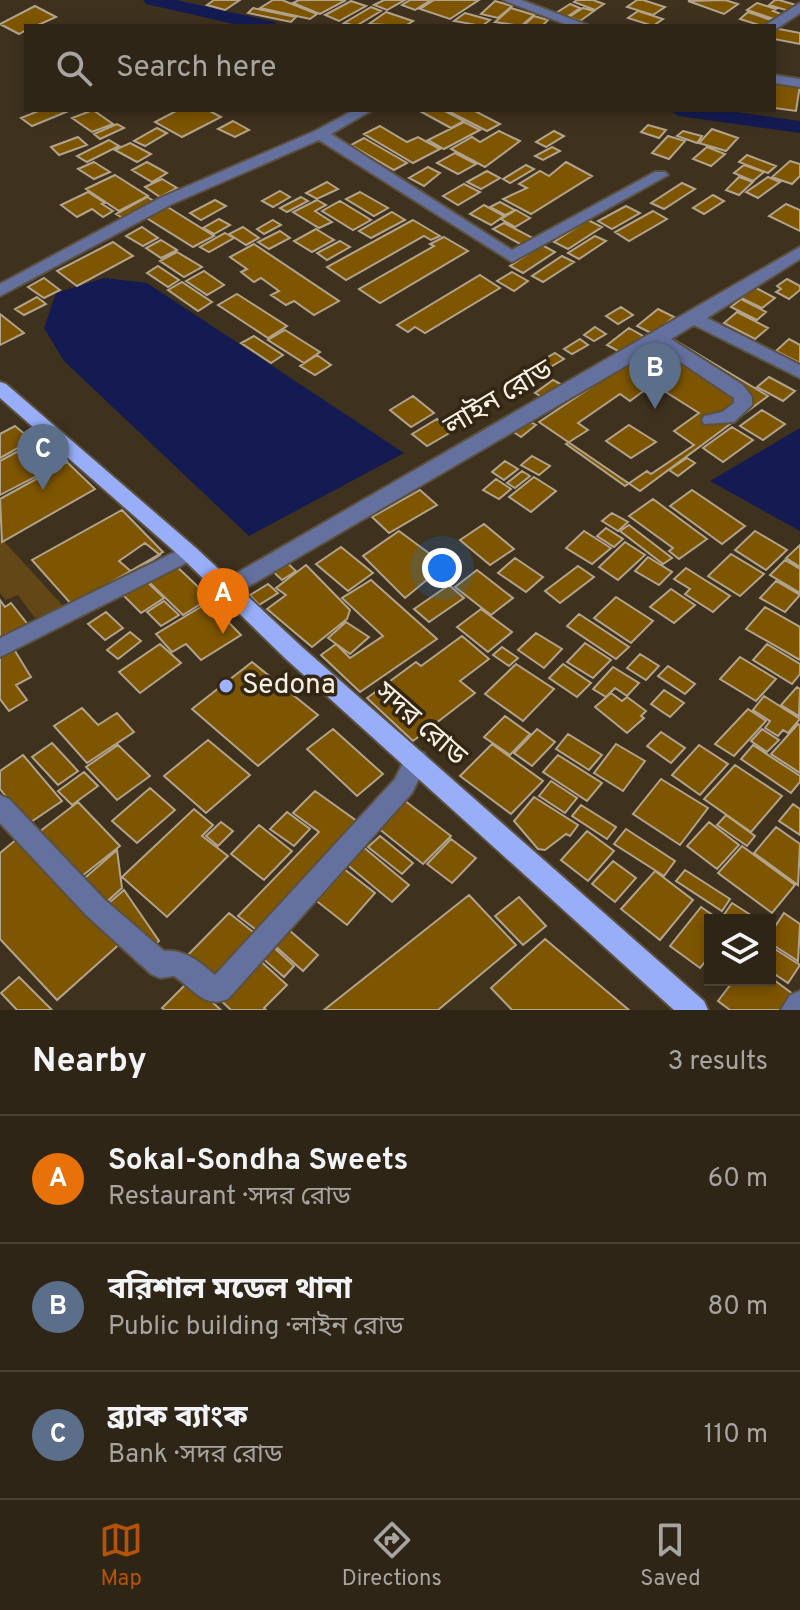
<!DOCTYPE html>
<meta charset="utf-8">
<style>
:root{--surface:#2e2516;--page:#362d1f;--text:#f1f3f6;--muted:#a7a5a1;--line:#494235;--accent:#b45309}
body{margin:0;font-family:Overpass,"Noto Sans Bengali",sans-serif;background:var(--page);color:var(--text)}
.controls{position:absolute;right:24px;bottom:24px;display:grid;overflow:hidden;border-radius:0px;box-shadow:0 4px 12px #0003}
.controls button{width:72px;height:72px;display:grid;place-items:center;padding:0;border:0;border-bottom:2px solid var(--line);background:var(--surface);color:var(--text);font:40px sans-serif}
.you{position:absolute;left:442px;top:568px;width:28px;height:28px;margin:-20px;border:6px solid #fff;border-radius:50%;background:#1a73e8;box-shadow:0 0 0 12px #1a73e833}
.badge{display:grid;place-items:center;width:52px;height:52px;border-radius:50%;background:var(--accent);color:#fff;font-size:26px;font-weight:700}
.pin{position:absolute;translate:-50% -66px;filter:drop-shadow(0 2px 4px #0008)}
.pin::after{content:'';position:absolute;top:42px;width:28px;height:24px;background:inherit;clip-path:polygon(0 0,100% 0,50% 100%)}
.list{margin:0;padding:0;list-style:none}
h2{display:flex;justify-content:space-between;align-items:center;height:104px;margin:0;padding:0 32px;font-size:34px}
h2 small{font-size:26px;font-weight:400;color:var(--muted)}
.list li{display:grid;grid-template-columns:52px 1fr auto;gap:24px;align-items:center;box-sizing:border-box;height:128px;padding:0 32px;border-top:2px solid var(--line)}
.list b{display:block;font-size:30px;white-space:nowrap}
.list p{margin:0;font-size:26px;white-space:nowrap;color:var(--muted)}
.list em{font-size:26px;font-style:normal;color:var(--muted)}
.icon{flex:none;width:44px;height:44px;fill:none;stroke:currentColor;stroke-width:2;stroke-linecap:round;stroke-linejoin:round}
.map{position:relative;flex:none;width:800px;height:1010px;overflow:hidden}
.search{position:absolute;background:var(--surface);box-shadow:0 4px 12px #0003;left:24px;right:24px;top:24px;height:88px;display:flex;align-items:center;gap:20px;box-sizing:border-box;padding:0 28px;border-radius:0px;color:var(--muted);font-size:30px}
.sheet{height:488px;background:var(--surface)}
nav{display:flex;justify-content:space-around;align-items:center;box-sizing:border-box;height:112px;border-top:2px solid var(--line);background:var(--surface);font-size:22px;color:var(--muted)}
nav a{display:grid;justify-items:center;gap:4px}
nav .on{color:var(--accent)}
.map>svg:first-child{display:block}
.green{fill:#644716}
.water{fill:#141b53}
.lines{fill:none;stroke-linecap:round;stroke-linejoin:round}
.canal{fill:#141b53;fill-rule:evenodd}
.building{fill:#7e5500;stroke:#b2a38d;stroke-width:2;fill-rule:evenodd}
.minor-casing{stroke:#5c503e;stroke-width:4}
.major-casing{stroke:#5c503e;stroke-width:4}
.minor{fill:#64719e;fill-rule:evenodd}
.major{fill:#99aef9;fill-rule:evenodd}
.poi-dot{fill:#9fb3fd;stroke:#332714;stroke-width:3}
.labels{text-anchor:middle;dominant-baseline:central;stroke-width:7;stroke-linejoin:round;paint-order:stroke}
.street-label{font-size:28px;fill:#f9f1e5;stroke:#332714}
.poi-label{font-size:28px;fill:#f9f1e5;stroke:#332714;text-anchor:start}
</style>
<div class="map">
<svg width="800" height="1010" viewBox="0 0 800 1010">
<rect width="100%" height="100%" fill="#3e311e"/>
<path class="green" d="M0,537L64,607L35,618L18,595L6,600L0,593Z"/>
<path class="water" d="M104,278L147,283L404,453L249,536L64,361L44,328L56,293Z
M800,428V531L710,481Z"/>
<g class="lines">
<path class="canal" d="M143,0H176L275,22L277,26H243L146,4Z
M669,110H722L800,121V133L679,116Z"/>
</g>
<path class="building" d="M214,0H240L225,10L207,5Z
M273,0H282L317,14L310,19L260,8Z
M299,0H346L320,14L293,3Z
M384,0H405L387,10L374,5Z
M410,0H431L415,10L402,5Z
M434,0H479L450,19L420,9Z
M577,0H593L604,4L595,10L574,2Z
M637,0H643L665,7L653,15L627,7Z
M725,0L738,4L724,14L688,1Z
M775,0H779L796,5L789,11L769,5Z
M351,1L366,6L339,21L325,15Z
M495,1L512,6L498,18L481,14Z
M757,3L776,9L773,11L781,14L774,19L747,10Z
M570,4L580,8L567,17L556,13Z
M35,6L56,17L36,26H26V30L19,34L0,24Z
M371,7L381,11L356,26L344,23Z
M253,8L296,17L291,22L248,13Z
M511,8L534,15L521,26L495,22Z
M583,8L594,11L580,21L569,17Z
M638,11L663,19L653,26L628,18Z
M386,12L413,21L405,26L369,24Z
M748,12L774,21L762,26L740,19Z
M465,13L490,20L482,26L454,21Z
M534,16L548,20L542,26H523Z
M774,28L800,33V44L774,39Z
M774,82L800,85L796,111L774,108Z
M41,110H71L32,126L21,118Z
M93,110L113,124L92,132L72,118Z
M178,110H208L221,117L182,137L155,122Z
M418,110H443L464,121L451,128Z
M446,110H473L500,124L487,131Z
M233,121L249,130L235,137L218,129Z
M464,122L480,130L444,149L428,140Z
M117,124L124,128L100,139L94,134Z
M648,125L666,130L659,138L641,132Z
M380,126L407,142L418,137L440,149L413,163L364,134Z
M157,128L167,133L145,146L134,141Z
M712,129L738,138L726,151L699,143Z
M499,131L520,141L485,167L451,149L472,137L480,142Z
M554,131L564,136L546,147L536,142Z
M683,131L702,136L697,143L677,136Z
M668,136L685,141L669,159L652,153Z
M78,137L87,145L59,155L51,147Z
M364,138L407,163L394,170L351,145Z
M109,140L119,146L87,162L77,156Z
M130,143L151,154L137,162L115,150Z
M552,147L560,151L543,160L535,156Z
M707,147L725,154L711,166L693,159Z
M455,153L476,164L458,174L437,163Z
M747,155L776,166L768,173L739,162Z
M790,161L800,164V176L792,184L772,177Z
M94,162L110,172L94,179L78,169Z
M147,162L167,173L152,182L132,170Z
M566,162L592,176L531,214L503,199L527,188L519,184L540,171L549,176Z
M526,165L534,169L510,183L503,179Z
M744,165L764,172L753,181L734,173Z
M428,167L440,173L424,186L409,178Z
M487,171L500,178L481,189L467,182Z
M115,175L148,196L119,211L86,189Z
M739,177L753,182L739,195L726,190Z
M768,177L780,182L758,198L746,192Z
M162,179L177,188L160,197L145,187Z
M327,182L338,189L317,199L306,193Z
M682,183L695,189L664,209L651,203Z
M464,184L480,192L458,205L443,196Z
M280,191L290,197L273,207L262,201Z
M88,192L105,203L102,204L113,211L103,217L92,209L77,217L61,205Z
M360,192L388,208L374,216L346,199Z
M713,195L724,201L704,214L693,208Z
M147,197L163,206L131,223L116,214Z
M301,197L308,201L287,212L280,208Z
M215,200L226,206L201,220L190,213Z
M317,200L326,205L315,211L332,222L319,228L293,212Z
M340,201L371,220L353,230L322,211Z
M500,202L515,210L505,215L490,207Z
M786,204L800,210V231L769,216Z
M484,205L504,216L491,225L470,214Z
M166,206L214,236L193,247L145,217Z
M626,206L640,213L612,229L598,221Z
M516,210L530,218L515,227L501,219Z
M653,211L667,219L629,241L615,232Z
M392,212L405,220L371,238L359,231Z
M219,219L230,225L214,234L203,228Z
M273,220L281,225L264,234L257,229Z
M413,220L440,236L431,240L424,236L346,280L327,267Z
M588,220L602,227L568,249L554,242Z
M504,223L533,238L522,245L493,229Z
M142,227L158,238L143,246L126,236Z
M243,227L259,238L246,245L229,234Z
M316,229L334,240L312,252L294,241Z
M280,231L290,238L269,249L258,242Z
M225,233L234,238L209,252L200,247Z
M595,236L606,241L579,259L568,253Z
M444,237L468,251L380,303L359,289L434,246L430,244Z
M161,240L177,250L161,258L146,248Z
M340,241L350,247L327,260L317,253Z
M113,242L133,256L77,286L57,271Z
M254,244L339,301L314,315L294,301L286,305L271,295L279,291L261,278L254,282L241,272L247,269L230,257Z
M542,245L555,252L523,273L510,266Z
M177,252L202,267L184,277L160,261Z
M562,256L574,262L543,282L532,276Z
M158,266L179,280L168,287L147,273Z
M204,271L224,285L207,295L186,281Z
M512,272L528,281L514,291L497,281Z
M480,275L500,288L425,333L415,327L408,332L397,325Z
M44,278L60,290L44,298L28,287Z
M787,279L800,286V290L789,299L776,292L781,289L777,286Z
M182,282L212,302L198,311L168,290Z
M754,287L775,298L762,308L741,298Z
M237,294L287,326L268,338L218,305Z
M37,297L46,304L24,315L15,309Z
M741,299L766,312L757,320L731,307Z
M621,307L633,315L618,324L606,316Z
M658,309L674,317L653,334L637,326Z
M737,312L768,328L755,339L724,323Z
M0,314L24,333L0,345Z
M595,327L606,334L594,341L584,335Z
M629,328L643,336L622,353L607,345Z
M285,330L320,352L304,363L268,340Z
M254,336L283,355L271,363L241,343Z
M668,336L768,396L640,491L539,422Z
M580,339L588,345L572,354L564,349Z
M789,339L800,345V363L776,351Z
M555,353L564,359L545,370L536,364Z
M317,355L331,365L315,375L300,366Z
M769,377L795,391L783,401L757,387Z
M553,380L566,387L549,401L535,393Z
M653,384L699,413L674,431L694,445L651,474L647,471L625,486L566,444L588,430L578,423L620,394L630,401ZM629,425L656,442L631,458L606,441Z
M413,396L434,413L411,427L390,410Z
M762,410L785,424L763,440L740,426Z
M437,419L453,431L427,446L412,434Z
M527,420L536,425L521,437L512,431Z
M15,426L32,440L0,458V434Z
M732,427L753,440L723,462L703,448Z
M44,437L68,460L0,495V461Z
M532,456L550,466L539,475L521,465Z
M687,458L695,463L678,476L669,470Z
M505,461L518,469L504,480L492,472Z
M67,462L95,489L2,542L0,499Z
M522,471L530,476L515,488L507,483Z
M534,477L556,491L531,512L509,497Z
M496,479L511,489L499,499L483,490Z
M420,490L437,505L389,533L372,517Z
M692,490L745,526L722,544L670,506Z
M653,499L707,539L679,559L669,551L673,548L629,516Z
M122,510L163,552L72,605L32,560Z
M612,513L628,522L618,531L602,521Z
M484,524L514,549L490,565L460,540Z
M629,525L672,558L663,564L620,531Z
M606,528L623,539L614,547L597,536Z
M399,531L445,565L405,598L363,556Z
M584,531L611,548L592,564L566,548Z
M755,531L787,550L766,570L735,550Z
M625,542L645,555L618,580L599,567Z
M145,543L160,555L133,573L119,561Z
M800,545V567L786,558Z
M341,547L373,573L348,591L316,564Z
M731,554L764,574L740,596L708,576Z
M648,557L672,572L659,585L635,571Z
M282,558L296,571L282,580L268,567Z
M515,558L543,577L526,592L498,573Z
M785,560L800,569V593L770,575Z
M174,564L210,598L183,615L148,581Z
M306,565L350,610L347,619L312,647L267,609L286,595L276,588Z
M578,566L594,577L560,603L545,591Z
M686,568L730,596L713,612L685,594L690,589L674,579Z
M477,570L513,598L491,615L455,587Z
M145,580L164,598L141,613L122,594Z
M371,580L437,639L360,692L321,655L336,644L350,658L383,636L342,598Z
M776,581L800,595L785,612L760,598Z
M268,584L278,593L259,605L250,595Z
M449,585L464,598L429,622L414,609Z
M671,589L695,605L674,623L650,607Z
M616,597L653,621L631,643L594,618Z
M0,600L5,607L11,603L29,626L0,641Z
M164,601L179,615L161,626L147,612Z
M209,602L241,635L201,660L186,644L172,652L156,634Z
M765,607L800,627V660L746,629Z
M481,609L512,632L488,652L457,627Z
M106,612L123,628L105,640L88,624Z
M579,614L629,647L616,659L567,626Z
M346,622L369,637L350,654L328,638Z
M130,632L141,641L118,659L107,650Z
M536,633L562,649L544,668L518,650Z
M462,636L489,659L460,681L475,693L413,741L367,698L416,662L421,666Z
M585,643L611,660L593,678L567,662Z
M160,644L181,663L140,693L119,672Z
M767,644L800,664V674L792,684L753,660Z
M12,646L31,677L16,685L27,700L9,711L0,699V653Z
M502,647L518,658L509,666L493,655Z
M640,654L659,666L646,680L627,668Z
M740,657L776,679L756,701L720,679Z
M252,662L318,715L258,766L192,709Z
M516,664L554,689L523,721L485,694Z
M563,664L591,683L577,697L549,678Z
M668,666L695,684L685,694L658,676Z
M613,667L639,683L627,696L615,688L606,697L593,689Z
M797,687L800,689L799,716L781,705Z
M664,690L684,703L670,717L651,704Z
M611,693L622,701L627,697L646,711L641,716L644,718L627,733L595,707Z
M764,696L800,719L788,733L783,730L778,736L765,728L770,721L753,710Z
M82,708L98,725L117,713L134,732L87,763L54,726Z
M748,709L766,721L734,756L715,744Z
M505,716L530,734L510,755L484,737Z
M798,724L800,725V773L771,754Z
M333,729L383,774L357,796L307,749Z
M537,729L555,742L532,766L514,753Z
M762,729L779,740L767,752L751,741Z
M661,732L685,748L671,763L647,746Z
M568,734L602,755L589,770L556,749Z
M208,740L250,775L206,813L164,776Z
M52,743L78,771L58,785L32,757Z
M492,744L543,781L511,814L460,776Z
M616,744L645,761L623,791L594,773Z
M118,745L150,776L117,800L86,767Z
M699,745L728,764L700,795L672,775Z
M753,745L800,776V782L791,793L741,759Z
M23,755L62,801L28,824L0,789V771Z
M558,755L602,783L587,801L543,772Z
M735,765L782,796L751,832L704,799Z
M84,772L98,786L72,805L58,791Z
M661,779L708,808L680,845L633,814Z
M551,781L577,798L565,813L539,796Z
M150,788L175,810L137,843L112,821Z
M315,791L361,824L259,932L238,916L319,832L293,813Z
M400,797L451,836L423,864L373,824Z
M534,797L578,825L570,836L566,834L545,850L538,849L514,821Z
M78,802L120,846L77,880L35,835Z
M793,804L800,809V835L779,821Z
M581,805L616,827L607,839L572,816Z
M194,809L213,825L202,836L228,856L167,917L122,877Z
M287,812L310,829L294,846L270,829Z
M726,815L755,836L747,846L717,825Z
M221,822L233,831L218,846L206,836Z
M709,822L739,845L717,869L687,846Z
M259,825L292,851L264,880L231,854Z
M776,827L800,844L798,885L754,853Z
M626,829L675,861L664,876L614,844Z
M587,831L614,851L588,881L561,860Z
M380,836L413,863L402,874L368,847Z
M18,838L123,941L57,1000L0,939V853Z
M451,839L476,858L452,883L427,864Z
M362,846L409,885L392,902L344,862Z
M742,846L795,885L772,913L718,873Z
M117,850L122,888L102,906L79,883Z
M613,861L636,878L615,902L592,884Z
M344,869L375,893L347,925L314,899Z
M685,870L730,899L722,911L676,881Z
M655,871L693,900L660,940L621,909Z
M124,890L159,941L147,953L102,909Z
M469,895L516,945L438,1010H324Z
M519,897L546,926L523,945L495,916Z
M732,903L757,919H721Z
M701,907L720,920H710V956L700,968L670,946Z
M229,913L262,939L216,987L183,960Z
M784,913L800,924L798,961L770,943V934Z
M289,930L318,955L303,971L274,945Z
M545,939L629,1010H512L491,988Z
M271,945L294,966L284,977L260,956Z
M770,946L800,965L788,983L770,971Z
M256,957L287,985L264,1008L266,1010H231L216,996Z
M19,977L52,1010H17L1,993Z
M770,977L797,997L788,1010H730L718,1001L734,980H770Z
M189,981L221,1010H165L162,1008Z"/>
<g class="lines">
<g class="minor-casing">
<path id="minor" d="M503,0H521L590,26H570Z
M800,3V13L776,29L764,26Z
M774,75L800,79V87L774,83Z
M354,110H372L331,134L512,250L655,172H665L668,175L512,262L319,140L172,204L0,296V284L160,198L315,131Z
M800,247V259L707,318L800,365V378L694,325L671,339L743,385L752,397V405L734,422L704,424L702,420L704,416L722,412L734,403V398L658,347L232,596H218L214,590L218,584Z
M189,545L196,548L199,553L196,558L0,657V638Z
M416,750L424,753L428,760L412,793L228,999C204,1009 194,989 174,976L160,978L151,974L86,915L0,823V795L9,799L104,899L164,951C184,949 200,962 215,975L395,779L408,753Z
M800,991V1010H781L790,995Z"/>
</g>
<g class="major-casing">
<path id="major" d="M0,382L6,384L196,548L302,647L704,1001L708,1010H674L286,659L182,558L0,398Z"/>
</g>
<use href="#minor" class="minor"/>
<use href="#major" class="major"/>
</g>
<circle class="poi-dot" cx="226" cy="686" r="8"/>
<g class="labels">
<g class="street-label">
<text transform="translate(499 399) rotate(-31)">লাইন রোড</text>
<text transform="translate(420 725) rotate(41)">সদর রোড</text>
</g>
<g class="poi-label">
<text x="242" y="686">Sedona</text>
</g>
</g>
</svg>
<div class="controls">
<button><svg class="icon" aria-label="layers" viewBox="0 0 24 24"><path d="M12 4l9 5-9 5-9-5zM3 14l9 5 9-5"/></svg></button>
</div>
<div class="you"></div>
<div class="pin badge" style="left:223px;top:634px;background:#e8710a">A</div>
<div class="pin badge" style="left:655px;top:409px;background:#5c6f8a">B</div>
<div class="pin badge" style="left:43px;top:490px;background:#5c6f8a">C</div>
<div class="search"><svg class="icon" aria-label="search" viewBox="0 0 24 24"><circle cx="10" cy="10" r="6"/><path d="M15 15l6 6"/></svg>Search here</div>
</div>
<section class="sheet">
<h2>Nearby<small>3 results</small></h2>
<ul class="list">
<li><span class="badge" style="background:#e8710a">A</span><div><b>Sokal-Sondha Sweets</b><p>Restaurant · সদর রোড</p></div><em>60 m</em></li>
<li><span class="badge" style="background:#5c6f8a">B</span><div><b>বরিশাল মডেল থানা</b><p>Public building · লাইন রোড</p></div><em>80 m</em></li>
<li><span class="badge" style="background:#5c6f8a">C</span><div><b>ব্র্যাক ব্যাংক</b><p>Bank · সদর রোড</p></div><em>110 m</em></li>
</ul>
</section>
<nav>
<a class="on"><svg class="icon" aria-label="map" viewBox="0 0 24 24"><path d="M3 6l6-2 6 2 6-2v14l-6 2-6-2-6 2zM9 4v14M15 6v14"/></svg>Map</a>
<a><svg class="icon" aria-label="directions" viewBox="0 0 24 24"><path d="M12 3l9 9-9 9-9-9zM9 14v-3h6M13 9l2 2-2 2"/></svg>Directions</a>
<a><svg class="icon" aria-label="saved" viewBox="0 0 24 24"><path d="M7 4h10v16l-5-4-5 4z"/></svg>Saved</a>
</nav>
